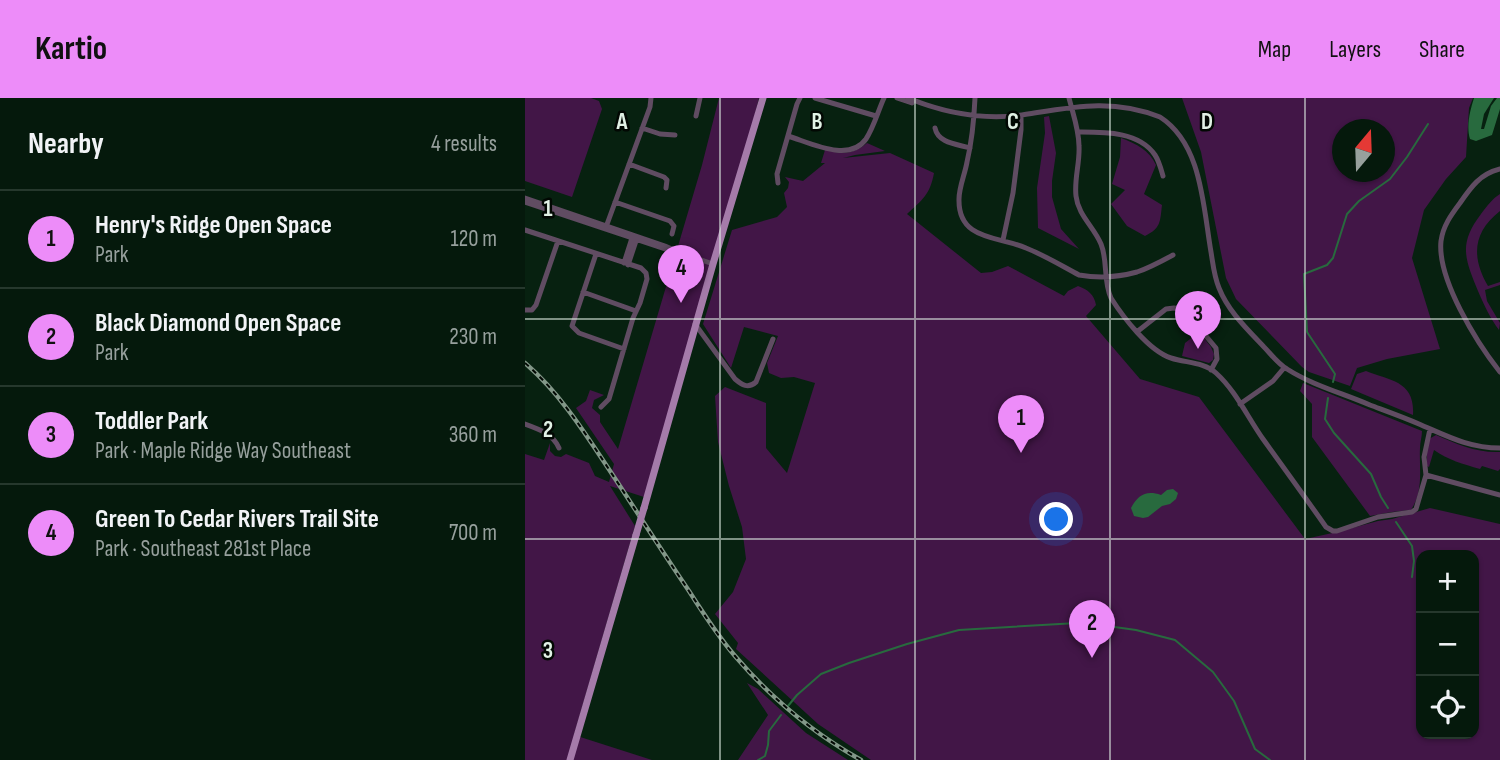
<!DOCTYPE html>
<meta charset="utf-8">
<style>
:root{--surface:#05190c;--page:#13261a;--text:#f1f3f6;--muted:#97a09d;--line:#26382d;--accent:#ed8cf9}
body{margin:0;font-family:"Sofia Sans Condensed",sans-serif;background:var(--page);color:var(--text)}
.controls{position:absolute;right:21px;bottom:21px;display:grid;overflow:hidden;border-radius:14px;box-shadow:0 2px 5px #0004}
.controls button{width:63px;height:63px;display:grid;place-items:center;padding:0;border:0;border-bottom:2px solid var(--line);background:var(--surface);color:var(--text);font:35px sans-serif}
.compass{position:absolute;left:807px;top:21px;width:63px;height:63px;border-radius:50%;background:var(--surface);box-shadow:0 2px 5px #0004;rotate:19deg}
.you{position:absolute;left:532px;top:422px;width:24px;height:24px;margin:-18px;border:5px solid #fff;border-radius:50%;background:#1a73e8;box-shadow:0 0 0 10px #1a73e833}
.badge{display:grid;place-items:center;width:46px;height:46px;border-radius:50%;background:var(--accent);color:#111;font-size:23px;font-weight:700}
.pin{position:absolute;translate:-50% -58px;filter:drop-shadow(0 2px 4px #0008)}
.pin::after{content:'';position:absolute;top:37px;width:24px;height:21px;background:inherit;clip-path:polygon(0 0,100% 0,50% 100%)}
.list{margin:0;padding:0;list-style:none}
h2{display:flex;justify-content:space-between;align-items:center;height:91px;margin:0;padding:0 28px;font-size:30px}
h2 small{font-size:23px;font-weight:400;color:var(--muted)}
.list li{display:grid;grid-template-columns:46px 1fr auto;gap:21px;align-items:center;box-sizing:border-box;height:98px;padding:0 28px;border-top:2px solid var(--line)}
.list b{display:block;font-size:26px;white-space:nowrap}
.list p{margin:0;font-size:23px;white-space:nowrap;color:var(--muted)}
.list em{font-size:23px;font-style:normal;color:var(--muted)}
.icon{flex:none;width:38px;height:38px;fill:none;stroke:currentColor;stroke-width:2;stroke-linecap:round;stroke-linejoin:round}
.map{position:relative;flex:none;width:975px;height:662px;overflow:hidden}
header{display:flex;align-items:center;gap:42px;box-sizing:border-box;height:98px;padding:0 35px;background:var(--accent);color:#111}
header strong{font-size:33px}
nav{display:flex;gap:38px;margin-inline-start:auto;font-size:24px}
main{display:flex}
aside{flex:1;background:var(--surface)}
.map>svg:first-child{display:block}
.green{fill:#421647;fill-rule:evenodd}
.water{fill:#286a3e}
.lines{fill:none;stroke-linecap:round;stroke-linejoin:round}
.stream{stroke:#286a3e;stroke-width:2}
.minor{stroke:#604c62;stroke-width:5}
.major{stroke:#a57baa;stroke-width:7}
.rail-casing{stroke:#829788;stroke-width:4.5}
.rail{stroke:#020803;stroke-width:2;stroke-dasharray:5;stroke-linecap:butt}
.major-bridge{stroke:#a57baa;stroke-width:7}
.grid{fill:none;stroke:#e1f1e5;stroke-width:2;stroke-opacity:0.55}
.grid-label{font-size:23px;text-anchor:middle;font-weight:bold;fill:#e1f1e5;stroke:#020803;stroke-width:5;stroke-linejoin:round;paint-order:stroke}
</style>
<header>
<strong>Kartio</strong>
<nav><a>Map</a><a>Layers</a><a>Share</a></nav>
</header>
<main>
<aside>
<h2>Nearby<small>4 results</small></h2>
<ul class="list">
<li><span class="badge">1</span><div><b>Henry's Ridge Open Space</b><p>Park</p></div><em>120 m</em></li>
<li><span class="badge">2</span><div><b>Black Diamond Open Space</b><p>Park</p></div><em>230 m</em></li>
<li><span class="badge">3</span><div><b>Toddler Park</b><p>Park · Maple Ridge Way Southeast</p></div><em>360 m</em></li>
<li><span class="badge">4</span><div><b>Green To Cedar Rivers Trail Site</b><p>Park · Southeast 281st Place</p></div><em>700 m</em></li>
</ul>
</aside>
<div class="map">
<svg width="975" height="662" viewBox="0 0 975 662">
<rect width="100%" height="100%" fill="#072110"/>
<path class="green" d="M0,0H66L74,3L77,11L47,99L0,83Z
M194,0H234L221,52L119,399L85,388L110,428L49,637L127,662H0V356L19,362L25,345V353L30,358L36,359L41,356L64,365L70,378L84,384L89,366L51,310L61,303L65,292L79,297L69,302L67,310L75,317V324L93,351L177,67Z
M657,0H948L944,10L941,59L921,81L899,112L887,160L915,251L862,261L832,270L825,288L784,274L777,269L711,201L701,180L676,54ZM818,32H860V74H818Z
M524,18L531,55L527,83V99L536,131L554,151L513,130L512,90L520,35L519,19Z
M596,40C612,46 624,52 631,67L619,96L637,107C635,124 636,130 620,138L602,128L586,106L600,92L587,86L595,59Z
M342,45L360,53L330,57L318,60L365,55L409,75C405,97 397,102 382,116L456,175L467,174L483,168L539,198L543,193L553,188C563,192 569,196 571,207L561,218L615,281L674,299L780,441L812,434L853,423L867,421L905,410L975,426V662H346L293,626L211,551L213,545L190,516L208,494L221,461L217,429L204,388L193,344L190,298L200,289L241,305V350L262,375L290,285L269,279L256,280L244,275L242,265L253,238L219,229L206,270L178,226L207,132L252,119L262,109L259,95L263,90L264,84L260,79L278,83L300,65H296L300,52C317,56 328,57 342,45ZM896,457H949V636H896Z
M975,96V113C948,134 946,159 963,188L975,184V187L960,192L962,203L975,225L974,232C965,220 959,207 953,193C940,161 933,146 956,116C962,108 967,101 975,96Z
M674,234L686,249L689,256L688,262L684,265L657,258L660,245Z
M841,273C866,283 890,283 888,317L826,291L832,276Z
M778,285L897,333C897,339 895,344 895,350C894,371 899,393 886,412L867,414L845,418L787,339V306L775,293Z
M911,337C932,346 951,355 975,354V371L973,373L957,368L955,371C938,366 923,362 909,352L904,369L902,368V354L904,341Z
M222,585L233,591L281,635L323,662H213L243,617Z"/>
<path class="water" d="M949,0H969L959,16L956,31H959L966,8L972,0H975V11L967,37L951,43L945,41C941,28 945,13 949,0Z
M648,391L653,395L651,401L645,406L637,408L623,419L618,420L609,418L606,410C613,397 621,392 636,397L642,392Z"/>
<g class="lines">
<path class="stream" d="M808,284L810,276L782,234L779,176L802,167L808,160L822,116L834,103L865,81L882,59L903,26
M803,300L800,321L809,335L846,376L856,399L863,410
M871,424L887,448L889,463L887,479
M561,525L611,532L650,542L688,574L709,603L730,651L745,662
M263,608L272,597L296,576L324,565L382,546L434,532L552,525
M233,662L240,658L243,647L244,633L256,617"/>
<path class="minor" d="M290,0L351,18
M372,0L387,5
M383,0C419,15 458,22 497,17C548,9 587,0 635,19C677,46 678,108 686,154C688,166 689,178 694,190C703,213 722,231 739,249C746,256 753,266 762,271C787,287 817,295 845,307C861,313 878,319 894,326C922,338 944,350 975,350
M450,0C449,22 447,43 442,64C440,76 434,89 434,101C433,143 474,138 501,150C519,157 537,168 554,177C572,180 594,179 612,174C624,170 637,163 648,157
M544,0C548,16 554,32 554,48C555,65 549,81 551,98C553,117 569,129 576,146C583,163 578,183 586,200C598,219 624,253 646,260C661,265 679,264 691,275C711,293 723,320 738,341C759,370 780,399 801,429L808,433H812L853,419L887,414L891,411L901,377L899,359L905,331
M171,18L175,0
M117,30L135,36L150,37
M410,30C413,45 431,46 445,50
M553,34C578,34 614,33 630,57C634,63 636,71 638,78
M263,38C286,45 324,65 341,41C349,29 353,13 359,0
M104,66L139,79L142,82L141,90
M975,71C955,76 946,89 935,105C926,117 918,128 916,143C912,181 952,245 975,274
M253,85L252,76L272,6L275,0
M0,100L140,148L156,155L188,166
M0,104L146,153
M90,104L145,123L149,128L147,136
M81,129L125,9L126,0
M0,132L116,170L121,175L122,181L115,205L108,220L84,301L76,309
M478,142L488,95L496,32V17
M71,156L47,228L54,235L99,251
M99,165L107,140
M103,167L112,140
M58,194L111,213
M0,212H7L11,207L33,143
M170,226L210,281C217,287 223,291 231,284L248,241
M613,233L641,211L649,210L659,212L691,250L692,261L686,272
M715,306L748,283L759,270
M0,326C14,331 28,336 34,350
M901,377L975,397"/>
<path class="major" d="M119,410L188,166L238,0
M45,662L111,437"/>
<g class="rail-casing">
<path id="rail" d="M0,265C38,298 63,340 91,382C115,419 139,456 164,493C178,515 192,537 210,558C245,599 288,635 336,662"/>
</g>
<use href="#rail" class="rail"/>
<path class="major-bridge" d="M111,437L119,410"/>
</g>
<path class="grid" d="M195,0V662M390,0V662M585,0V662M780,0V662M0,221H975M0,441H975"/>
<g class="grid-label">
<text x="97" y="31">A</text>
<text x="292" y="31">B</text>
<text x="488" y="31">C</text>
<text x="682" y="31">D</text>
<text x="23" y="118">1</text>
<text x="23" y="339">2</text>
<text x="23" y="560">3</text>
</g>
</svg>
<div class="controls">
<button>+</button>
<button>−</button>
<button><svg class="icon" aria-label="locate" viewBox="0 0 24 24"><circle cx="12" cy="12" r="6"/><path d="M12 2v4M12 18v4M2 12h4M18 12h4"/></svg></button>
</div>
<svg class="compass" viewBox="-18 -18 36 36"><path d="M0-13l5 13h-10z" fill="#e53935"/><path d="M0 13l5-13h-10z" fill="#97a09d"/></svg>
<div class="you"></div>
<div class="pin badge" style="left:496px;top:355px">1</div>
<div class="pin badge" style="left:567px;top:560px">2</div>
<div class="pin badge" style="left:673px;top:251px">3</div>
<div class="pin badge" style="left:156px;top:205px">4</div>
</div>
</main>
